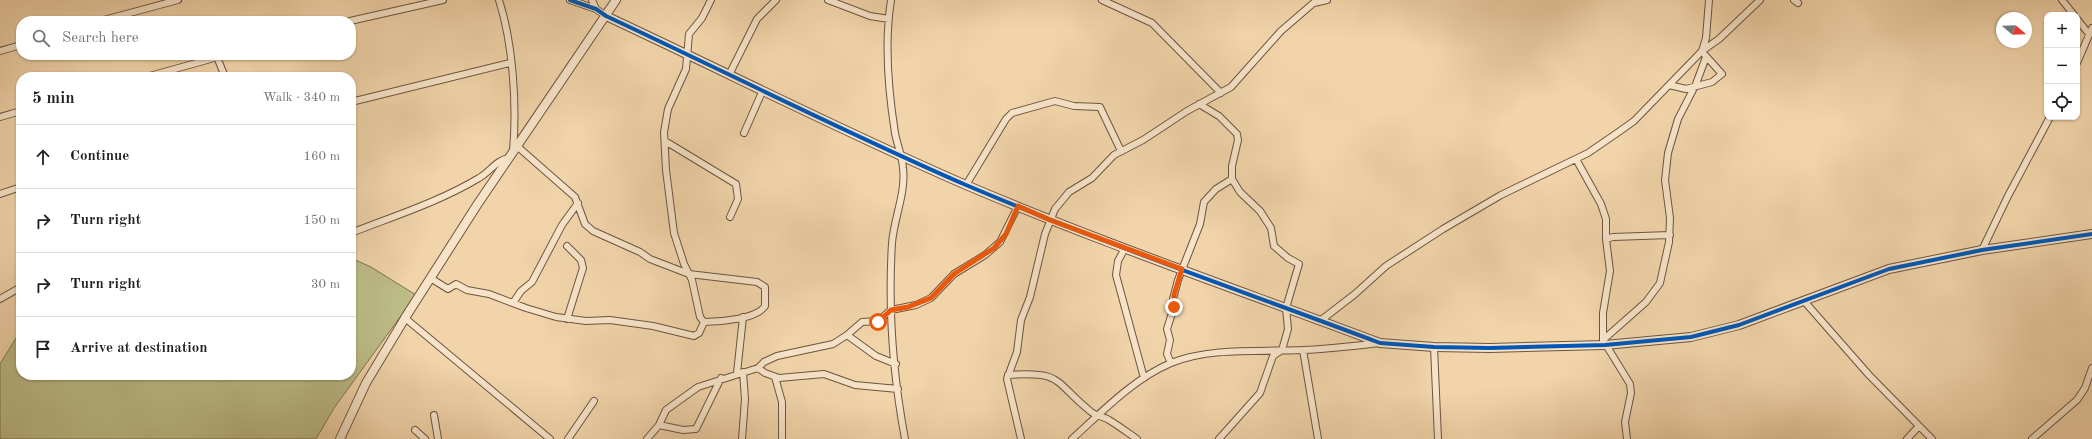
<!DOCTYPE html>
<meta charset="utf-8">
<style>
:root{--surface:#fff;--page:#f6f6f6;--text:#202124;--muted:#757577;--line:#e0e0e0}
body{margin:0;font-family:"Old Standard TT",serif;background:var(--page);color:var(--text)}
.controls{position:absolute;right:12px;top:12px;display:grid;overflow:hidden;border-radius:8px;box-shadow:0 1px 3px #0004}
.controls button{width:36px;height:36px;display:grid;place-items:center;padding:0;border:0;border-bottom:1px solid var(--line);background:var(--surface);color:var(--text);font:20px sans-serif}
.compass{position:absolute;left:1996px;top:12px;width:36px;height:36px;border-radius:50%;background:var(--surface);box-shadow:0 1px 3px #0004;rotate:109deg}
.stop{position:absolute;width:12px;height:12px;margin:-9px;border:3px solid #ea580c;border-radius:50%;background:#fff}
.stop.end{background:#ea580c;border-color:#fff;box-shadow:0 1px 4px #0008}
.list{margin:0;padding:0;list-style:none}
h2{display:flex;justify-content:space-between;align-items:center;height:52px;margin:0;padding:0 16px;font-size:17px}
h2 small{font-size:13px;font-weight:400;color:var(--muted)}
.list li{display:grid;grid-template-columns:26px 1fr auto;gap:12px;align-items:center;box-sizing:border-box;height:64px;padding:0 16px;border-top:1px solid var(--line)}
.list b{display:block;font-size:15px;white-space:nowrap}
.list em{font-size:13px;font-style:normal;color:var(--muted)}
.icon{flex:none;width:22px;height:22px;fill:none;stroke:currentColor;stroke-width:2;stroke-linecap:round;stroke-linejoin:round}
.map{position:relative;flex:none;width:2092px;height:439px;overflow:hidden}
.search{position:absolute;background:var(--surface);box-shadow:0 1px 3px #0004;left:16px;top:16px;width:340px;height:44px;display:flex;align-items:center;gap:10px;box-sizing:border-box;padding:0 14px;border-radius:16px;color:var(--muted);font-size:15px}
.panel{position:absolute;background:var(--surface);box-shadow:0 1px 3px #0004;left:16px;top:72px;width:340px;height:308px;border-radius:16px}
.map>svg:first-child{display:block}
.green{fill:#bcbc87;stroke:#7f7251}
.lines{fill:none;stroke-linecap:round;stroke-linejoin:round}
.minor-casing{stroke:#6e543f;stroke-width:8}
.tertiary-casing{stroke:#6e543f;stroke-width:10}
.minor{stroke:#f6e3c8;stroke-width:6}
.tertiary{stroke:#f6e3c8;stroke-width:8}
.cycleway-casing{stroke:#f6e3c8;stroke-width:6}
.cycleway{stroke:#0057b8;stroke-width:4}
.route{stroke:#ea580c;stroke-width:5}
</style>
<div class="map">
<svg width="2092" height="439" viewBox="0 0 2092 439">
<rect width="100%" height="100%" fill="#f1d4aa"/>
<filter id="stains"><feTurbulence type="fractalNoise" baseFrequency=".005" numOctaves="4"/><feColorMatrix values="0 0 0 0 .2 0 0 0 0 .09 0 0 0 0 .02 0 0 0 .5 -.17"/></filter>
<radialGradient id="worn" r=".72"><stop offset=".6" stop-color="#630" stop-opacity="0"/><stop offset="1" stop-color="#630" stop-opacity=".3"/></radialGradient>
<path class="green" d="M351,258L371,267L416,295L334,408L316,439H0V364L21,330V375H351Z"/>
<g class="lines">
<g class="minor-casing">
<path id="minor" d="M499,0C513,44 517,104 513,151
M570,0L596,9L606,16
M592,0L596,9
M828,0L870,16L889,19
M891,0C884,44 888,89 895,133C897,144 902,156 903,168C906,193 894,218 892,243C888,308 893,375 905,439
M1102,0L1152,23L1221,93
M1794,0L1798,3
M2062,0L2074,15
M1314,3L1327,0
M2077,19L2089,34
M100,21L178,0
M350,21L443,0
M0,51L21,45
M1702,51L1719,39L1760,0
M217,57L225,77
M2077,63L2092,28
M729,75L757,19L776,0
M146,77L225,55
M1669,85L1686,89L1712,82L1722,74L1705,55
M351,102L510,63
M1199,104L1219,116L1237,134L1238,140L1232,166V179L1240,192L1260,211L1271,228L1274,246L1288,258L1299,264L1286,308L1288,329L1282,350L1273,356L1260,393L1219,439
M0,117L21,111
M744,133L762,92
M665,141L736,184L738,199L730,217
M518,147L575,197L585,224L593,231L640,252L650,259L689,274L757,282L765,287V306C757,319 719,322 704,322
M1576,159L1601,204L1606,219V239L1610,271L1603,313V340
M966,185L1006,119L1012,113L1055,101L1074,106L1100,107L1121,151
M0,194L21,187
M351,233C394,216 439,202 479,178C490,172 496,160 509,158
M1606,239L1613,237L1670,235
M1125,248L1118,261L1116,275L1144,378
M1982,250L2008,196L2050,117
M432,279L448,289L456,284L467,290L489,294L526,308L556,317L586,321L610,320L653,326L694,336L699,333L704,322
M0,299L21,287
M1804,301L1869,375L1932,439
M513,303L521,291L532,282L562,225L578,203
M405,318L550,439
M567,319L583,268L581,260L567,246
M1320,321L1355,294L1386,266L1443,229L1501,195L1588,153L1620,131L1634,121L1702,51L1706,38L1709,0
M704,322L700,317L692,280L684,264L674,233L666,170L664,132L668,109L686,69L689,34L702,18L711,0
M847,335L876,356L896,364
M1434,347L1438,439
M1303,350L1318,439
M1171,363L1167,354L1170,340L1167,329L1173,310V299L1178,280L1200,224L1204,202L1216,189L1232,179
M758,368L765,373L779,378L824,374L855,385L898,389
M737,373L743,317
M1008,375C1063,371 1053,381 1090,411C1095,416 1103,416 1109,420C1119,426 1128,433 1137,439
M775,377L782,402V439
M434,415L438,439
M659,425L683,430L696,429L721,378
M415,430L425,439
M568,439L594,401
M647,439L659,425L666,410L698,387L758,368L764,362L777,356L833,344L847,335L862,322L878,321L891,310L916,305L931,298L954,274L985,255L1000,242L1018,206
M742,439L745,399L743,372
M1021,439L1007,379L1017,352L1021,320L1030,297L1045,234L1055,209L1069,192L1092,178L1114,155L1143,140L1187,111L1231,87L1281,31L1317,0
M1072,439C1102,412 1133,379 1171,363C1211,347 1260,352 1303,350C1328,349 1354,346 1379,343
M1627,439L1625,422L1631,393L1630,384L1603,340L1646,302L1660,283L1669,242L1670,218L1665,180L1668,153L1678,119L1696,84L1706,57
M1907,439L1919,426
M2032,439L2077,400L2085,388L2092,368"/>
</g>
<g class="tertiary-casing">
<path id="tertiary" d="M606,16C726,72 844,132 966,185C1102,243 1242,291 1380,343L1434,347L1490,348L1605,345L1691,337L1739,325L1889,269L1982,250L2092,234
M340,439L366,383L405,318L477,205L616,0"/>
</g>
<use href="#minor" class="minor"/>
<use href="#tertiary" class="tertiary"/>
<g class="cycleway-casing">
<path id="cycleway" d="M570,0L596,9L606,16C726,72 844,132 966,185C1102,243 1242,291 1380,343L1434,347L1490,348L1605,345L1691,337L1739,325L1889,269L1982,250L2092,234"/>
</g>
<use href="#cycleway" class="cycleway"/>
</g>
<g class="lines">
<path class="route" d="M878,322L891,310L908,307L931,298L954,274L994,248L1006,234L1018,206L1050,220L1182,269L1174,295V307"/>
</g>
<rect width="100%" height="100%" filter="url(#stains)"/>
<rect width="100%" height="100%" fill="url(#worn)"/>
</svg>
<div class="controls">
<button>+</button>
<button>−</button>
<button><svg class="icon" aria-label="locate" viewBox="0 0 24 24"><circle cx="12" cy="12" r="6"/><path d="M12 2v4M12 18v4M2 12h4M18 12h4"/></svg></button>
</div>
<svg class="compass" viewBox="-18 -18 36 36"><path d="M0-13l5 13h-10z" fill="#e53935"/><path d="M0 13l5-13h-10z" fill="#757577"/></svg>
<div class="stop" style="left:878px;top:322px"></div>
<div class="stop end" style="left:1174px;top:307px"></div>
<div class="search"><svg class="icon" aria-label="search" viewBox="0 0 24 24"><circle cx="10" cy="10" r="6"/><path d="M15 15l6 6"/></svg>Search here</div>
<section class="panel">
<h2>5 min<small>Walk · 340 m</small></h2>
<ul class="list">
<li><svg class="icon" aria-label="ahead" viewBox="0 0 24 24"><path d="M12 20V5M6 11l6-6 6 6"/></svg><div><b>Continue</b></div><em>160 m</em></li>
<li><svg class="icon" aria-label="right" viewBox="0 0 24 24"><path d="M7 20v-9h11M14 6l5 5-5 5"/></svg><div><b>Turn right</b></div><em>150 m</em></li>
<li><svg class="icon" aria-label="right" viewBox="0 0 24 24"><path d="M7 20v-9h11M14 6l5 5-5 5"/></svg><div><b>Turn right</b></div><em>30 m</em></li>
<li><svg class="icon" aria-label="arrive" viewBox="0 0 24 24"><path d="M6 21V4h12l-3 4 3 4H6"/></svg><div><b>Arrive at destination</b></div></li>
</ul>
</section>
</div>
